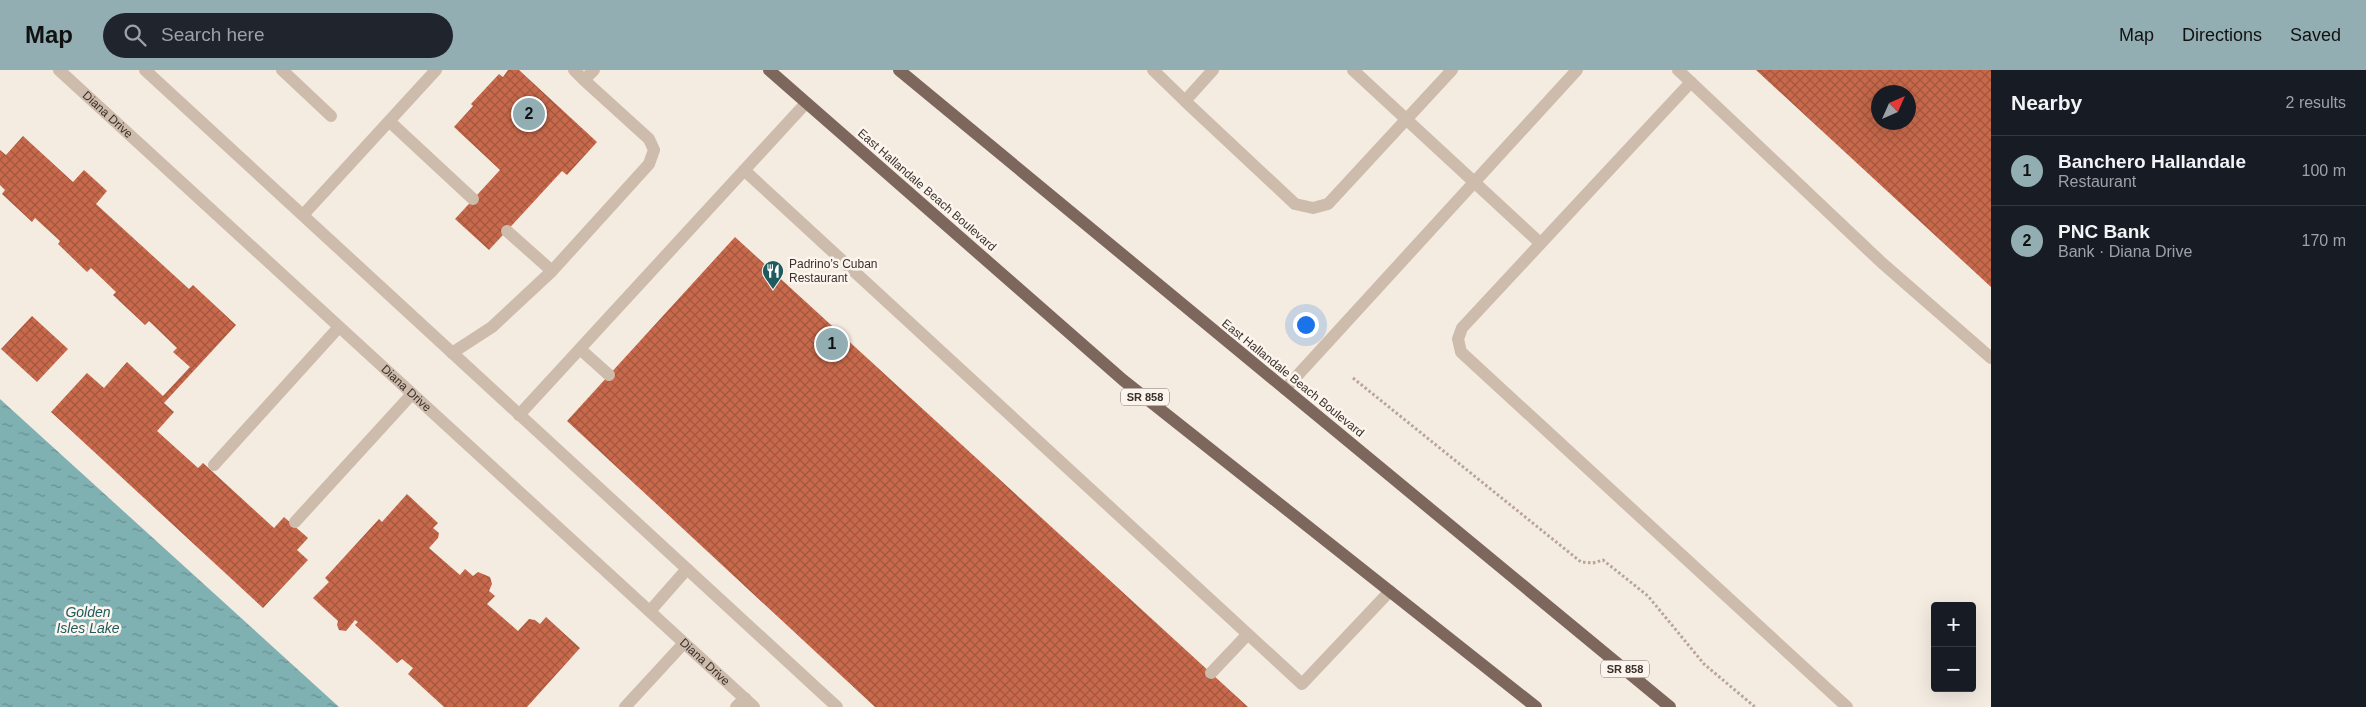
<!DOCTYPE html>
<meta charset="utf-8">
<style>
:root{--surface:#171b24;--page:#20242c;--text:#f1f3f6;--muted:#9ea1a6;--line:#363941;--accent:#92aeb2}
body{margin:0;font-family:Arial,sans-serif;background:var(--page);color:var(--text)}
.controls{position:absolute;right:15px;bottom:15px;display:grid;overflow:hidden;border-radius:5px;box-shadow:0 5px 20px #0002}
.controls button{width:45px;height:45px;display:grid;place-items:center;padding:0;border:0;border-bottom:1px solid var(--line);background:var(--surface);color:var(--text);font:25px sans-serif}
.compass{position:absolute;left:1871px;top:15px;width:45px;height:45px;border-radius:50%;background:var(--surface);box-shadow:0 5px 20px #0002;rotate:45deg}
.you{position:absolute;left:1305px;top:254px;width:18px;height:18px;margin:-12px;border:4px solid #fff;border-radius:50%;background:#1a73e8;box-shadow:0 0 0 8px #1a73e833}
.badge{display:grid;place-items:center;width:32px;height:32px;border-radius:50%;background:var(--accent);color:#111;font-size:16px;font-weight:700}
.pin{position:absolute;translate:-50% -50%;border:2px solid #fff;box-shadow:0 1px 5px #0006}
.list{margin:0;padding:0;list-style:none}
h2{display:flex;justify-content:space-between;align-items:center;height:65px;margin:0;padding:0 20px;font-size:21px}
h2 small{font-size:16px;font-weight:400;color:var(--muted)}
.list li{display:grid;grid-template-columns:32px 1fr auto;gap:15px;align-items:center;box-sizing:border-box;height:70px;padding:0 20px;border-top:1px solid var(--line)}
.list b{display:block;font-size:19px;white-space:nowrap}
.list p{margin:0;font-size:16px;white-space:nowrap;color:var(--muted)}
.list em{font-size:16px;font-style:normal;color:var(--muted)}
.icon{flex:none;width:28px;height:28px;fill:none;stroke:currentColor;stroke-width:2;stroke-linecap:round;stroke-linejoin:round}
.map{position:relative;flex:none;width:1991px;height:637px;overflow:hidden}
header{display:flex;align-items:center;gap:30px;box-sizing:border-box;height:70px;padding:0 25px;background:var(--accent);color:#111}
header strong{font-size:24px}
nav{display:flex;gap:28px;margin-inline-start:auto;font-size:18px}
.search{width:350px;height:45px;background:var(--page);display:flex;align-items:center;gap:12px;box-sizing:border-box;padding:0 18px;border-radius:28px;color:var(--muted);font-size:19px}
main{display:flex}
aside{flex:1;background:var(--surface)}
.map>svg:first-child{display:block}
.water{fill:url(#water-ripples)}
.building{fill:url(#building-cross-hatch);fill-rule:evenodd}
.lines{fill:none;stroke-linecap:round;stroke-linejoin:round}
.path{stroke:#b9a596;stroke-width:3;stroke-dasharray:2.5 2.5;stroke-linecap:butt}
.lane{stroke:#cdbbac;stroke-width:12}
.street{stroke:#cdbbac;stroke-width:12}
.primary{stroke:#7d675c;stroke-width:12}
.labels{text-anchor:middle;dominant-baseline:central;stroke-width:5;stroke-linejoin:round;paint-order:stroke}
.shield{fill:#fbf5ee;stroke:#756b66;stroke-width:1}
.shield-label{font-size:11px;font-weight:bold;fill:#3b302b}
.street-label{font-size:12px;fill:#3b302b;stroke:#fbf5ee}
.poi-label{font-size:12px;fill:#3b302b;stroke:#fbf5ee;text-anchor:start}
.water-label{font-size:14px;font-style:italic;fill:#1f5a5e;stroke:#fbf5ee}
</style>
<header>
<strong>Map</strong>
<div class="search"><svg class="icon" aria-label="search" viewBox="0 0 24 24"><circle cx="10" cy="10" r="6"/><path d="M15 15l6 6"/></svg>Search here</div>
<nav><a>Map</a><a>Directions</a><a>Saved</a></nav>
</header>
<main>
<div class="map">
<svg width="1991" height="637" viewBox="0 0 1991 637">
<defs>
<pattern id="water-ripples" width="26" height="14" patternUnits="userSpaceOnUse" patternTransform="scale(1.25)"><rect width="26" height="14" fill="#7fb0b2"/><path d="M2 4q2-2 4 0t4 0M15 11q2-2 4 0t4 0" fill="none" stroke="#699091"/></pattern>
<pattern id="building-cross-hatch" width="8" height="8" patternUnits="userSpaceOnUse" patternTransform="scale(1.25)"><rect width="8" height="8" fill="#c8694b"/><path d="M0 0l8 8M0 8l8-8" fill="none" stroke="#a4573f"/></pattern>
</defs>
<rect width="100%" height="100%" fill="#f4ebe1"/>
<path class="water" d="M0,329L339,637H0Z"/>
<path class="building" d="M508,0H519L597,72L567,105L562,101L489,180L455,149L500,100L454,57L473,36L471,34L499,4L503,7Z
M1756,0H1991V217ZM1878,22H1908V52H1878Z
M23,66L73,112L84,100L107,121L96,134L189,219L193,215L236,255L164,333L174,342L157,361L198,398L203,393L274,458L284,447L308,468L297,480L308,490L263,538L51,342L87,303L104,318L127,292L163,326L190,297L173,282L177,278L149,251L145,255L113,225L116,222L91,198L87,202L58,174L60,171L35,148L32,152L2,124L5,120L0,115V80L6,85Z
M735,167L1248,637H875L567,351Z
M32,246L68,279L37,312L1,279Z
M407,424L438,453L433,458L439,463L438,468L429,478L460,505L465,499L473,506L478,502L490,507L492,514L489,521L495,526L487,534L518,561L529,549L535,550L540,554L546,547L580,578L527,637H444L408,604L413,598L402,589L397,593L355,555L358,552L355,550L346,561L339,560L337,555L338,551L313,528L329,512L325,508L379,449L382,452Z"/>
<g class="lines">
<path class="path" d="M1353,308L1581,492L1593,493L1603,490L1648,526L1704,594L1755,637"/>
<path class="lane" d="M282,0L331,46
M574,0L584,10L594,0
M1153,0L1185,31
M1213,0L1185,31L1295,134L1313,138L1328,134L1452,0
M1353,0L1540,173
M1678,0L1881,192L1991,288
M1691,12L1462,258L1458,269L1461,282L1847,637
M389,51L473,129
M744,100L1302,614L1390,521
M303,145L436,0
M507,161L552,201
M580,279L609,305
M452,283L492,257L552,201L649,94L654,80L649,69L584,10
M1285,319L1577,0
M519,345L806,33
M214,395L339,257
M295,452L412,324
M1211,603L1248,564
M625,637L684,573
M736,637L745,628"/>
<g class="street">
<path id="s1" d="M59,0L754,637"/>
<path d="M145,0L837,637"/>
<path d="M650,541L687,499"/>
</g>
<path class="primary" d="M769,0L1123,310L1536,637
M899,0L1670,637"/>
</g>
<defs>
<g id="restaurant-pin" transform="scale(1.125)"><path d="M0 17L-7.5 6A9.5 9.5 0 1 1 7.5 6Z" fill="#1f5a5e" stroke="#fbf5ee"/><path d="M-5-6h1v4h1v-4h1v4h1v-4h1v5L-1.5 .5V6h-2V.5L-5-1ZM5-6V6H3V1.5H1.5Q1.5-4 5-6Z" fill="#fff"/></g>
</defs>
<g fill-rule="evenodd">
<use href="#restaurant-pin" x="773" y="201"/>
</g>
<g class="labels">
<g class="shield">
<rect x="1121" y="318.5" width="48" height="17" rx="4"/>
<rect x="1601" y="590.5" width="48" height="17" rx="4"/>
</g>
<g class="shield-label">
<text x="1145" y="327">SR 858</text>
<text x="1625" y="599">SR 858</text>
</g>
<g class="street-label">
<text stroke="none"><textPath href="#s1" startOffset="66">Diana Drive</textPath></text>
<text transform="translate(927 120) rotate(41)">East Hallandale Beach Boulevard</text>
<text transform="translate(1293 308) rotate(39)">East Hallandale Beach Boulevard</text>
<text stroke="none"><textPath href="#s1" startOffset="471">Diana Drive</textPath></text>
<text stroke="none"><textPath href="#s1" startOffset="876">Diana Drive</textPath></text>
</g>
<g class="poi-label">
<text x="789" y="194">Padrino’s Cuban<tspan x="789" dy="14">Restaurant</tspan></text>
</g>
<g class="water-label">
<text x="88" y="542">Golden<tspan x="88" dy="16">Isles Lake</tspan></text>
</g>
</g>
</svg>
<div class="controls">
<button>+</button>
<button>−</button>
</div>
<svg class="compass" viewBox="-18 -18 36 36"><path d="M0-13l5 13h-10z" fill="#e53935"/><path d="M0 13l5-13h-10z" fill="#9ea1a6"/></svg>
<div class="you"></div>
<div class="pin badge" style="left:832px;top:274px">1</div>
<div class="pin badge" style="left:529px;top:44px">2</div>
</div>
<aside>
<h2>Nearby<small>2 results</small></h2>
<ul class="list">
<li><span class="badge">1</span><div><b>Banchero Hallandale</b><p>Restaurant</p></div><em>100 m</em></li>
<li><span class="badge">2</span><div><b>PNC Bank</b><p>Bank · Diana Drive</p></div><em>170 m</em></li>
</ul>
</aside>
</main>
